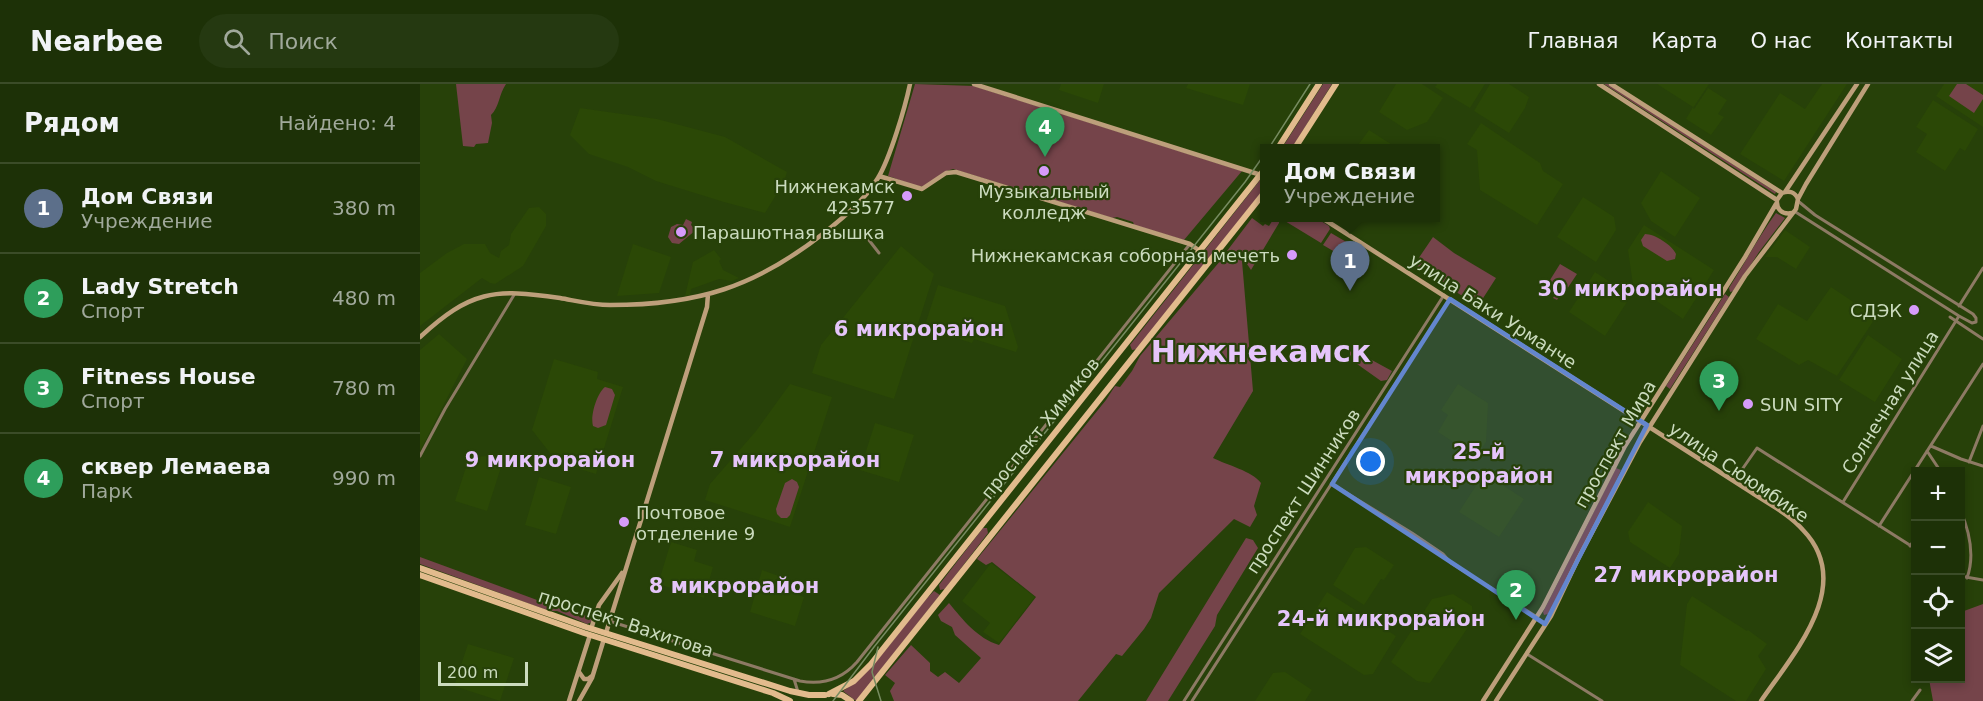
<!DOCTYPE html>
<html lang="ru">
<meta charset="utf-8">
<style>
:root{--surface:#1d3107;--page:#253911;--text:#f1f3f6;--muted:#a0a99b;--line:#3b4c28;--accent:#d69bfa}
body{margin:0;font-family:"DejaVu Sans",sans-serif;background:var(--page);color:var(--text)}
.controls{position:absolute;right:18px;bottom:18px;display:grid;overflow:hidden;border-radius:0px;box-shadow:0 3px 9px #0003}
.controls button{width:54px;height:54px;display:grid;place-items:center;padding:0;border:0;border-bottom:2px solid var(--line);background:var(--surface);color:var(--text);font:30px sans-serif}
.scale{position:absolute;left:18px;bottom:15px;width:90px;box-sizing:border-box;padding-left:6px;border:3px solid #cbdbbe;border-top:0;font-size:16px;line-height:21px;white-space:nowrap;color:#cbdbbe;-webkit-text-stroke:4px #274109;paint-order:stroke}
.you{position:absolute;left:951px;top:378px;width:21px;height:21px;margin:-15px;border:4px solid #fff;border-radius:50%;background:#1a73e8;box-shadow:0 0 0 9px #1a73e833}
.badge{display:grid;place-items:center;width:39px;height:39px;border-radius:50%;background:var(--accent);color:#fff;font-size:20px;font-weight:700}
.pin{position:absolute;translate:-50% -50px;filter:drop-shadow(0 2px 3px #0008)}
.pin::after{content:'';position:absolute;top:32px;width:21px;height:18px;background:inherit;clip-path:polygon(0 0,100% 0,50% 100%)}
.popup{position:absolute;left:840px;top:60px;width:180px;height:78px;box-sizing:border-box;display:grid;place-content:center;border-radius:0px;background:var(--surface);filter:drop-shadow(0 2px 4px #0005);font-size:20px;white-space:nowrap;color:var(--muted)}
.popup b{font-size:22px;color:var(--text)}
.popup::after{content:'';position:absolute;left:50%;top:100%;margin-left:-12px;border:12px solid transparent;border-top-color:var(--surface)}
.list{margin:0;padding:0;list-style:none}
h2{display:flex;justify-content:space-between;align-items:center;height:78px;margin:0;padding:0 24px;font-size:26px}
h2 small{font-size:20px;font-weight:400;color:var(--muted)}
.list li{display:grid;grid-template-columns:39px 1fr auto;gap:18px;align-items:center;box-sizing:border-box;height:90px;padding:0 24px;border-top:2px solid var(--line)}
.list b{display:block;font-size:22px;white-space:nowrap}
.list p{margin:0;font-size:20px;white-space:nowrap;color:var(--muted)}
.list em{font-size:20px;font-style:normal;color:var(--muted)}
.icon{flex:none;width:33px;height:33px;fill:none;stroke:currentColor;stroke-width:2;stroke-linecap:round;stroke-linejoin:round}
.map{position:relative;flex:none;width:1563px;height:617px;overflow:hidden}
header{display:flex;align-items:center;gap:36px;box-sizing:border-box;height:84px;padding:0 30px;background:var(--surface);border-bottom:2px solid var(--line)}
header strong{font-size:28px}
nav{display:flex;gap:33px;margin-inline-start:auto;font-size:21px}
.search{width:420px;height:54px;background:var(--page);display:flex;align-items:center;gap:15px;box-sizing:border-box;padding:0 21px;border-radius:33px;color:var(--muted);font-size:22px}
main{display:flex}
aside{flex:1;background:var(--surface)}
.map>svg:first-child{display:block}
.built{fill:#2b4806}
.green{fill:#75444a}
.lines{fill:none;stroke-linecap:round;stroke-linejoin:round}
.street{stroke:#8d7a64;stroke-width:3}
.secondary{stroke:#bd9f7b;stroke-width:4.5}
.primary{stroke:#e2bb8d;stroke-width:6}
.tram{stroke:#778c61;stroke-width:1.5}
.marked{fill:#6386ce;fill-opacity:0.2;stroke:#6386ce;stroke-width:4.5;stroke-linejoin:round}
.poi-dot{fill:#d69bfa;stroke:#274109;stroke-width:2}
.labels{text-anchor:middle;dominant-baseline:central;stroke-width:4.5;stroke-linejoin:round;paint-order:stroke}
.poi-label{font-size:18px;fill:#cbdbbe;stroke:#274109;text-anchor:end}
.street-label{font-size:18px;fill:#cbdbbe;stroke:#274109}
.quarter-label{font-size:21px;font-weight:bold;fill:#e5c5fa;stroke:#274109}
.town-label{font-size:30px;font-weight:bold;fill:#e5c5fa;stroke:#274109}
</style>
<header>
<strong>Nearbee</strong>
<div class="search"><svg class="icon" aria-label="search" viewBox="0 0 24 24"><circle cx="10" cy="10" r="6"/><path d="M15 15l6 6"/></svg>Поиск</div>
<nav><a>Главная</a><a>Карта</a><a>О нас</a><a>Контакты</a></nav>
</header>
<main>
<aside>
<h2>Рядом<small>Найдено: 4</small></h2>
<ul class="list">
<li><span class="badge" style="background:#5c6f8a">1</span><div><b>Дом Связи</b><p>Учреждение</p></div><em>380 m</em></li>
<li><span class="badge" style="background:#2e9e5b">2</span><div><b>Lady Stretch</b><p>Спорт</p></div><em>480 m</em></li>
<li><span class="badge" style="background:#2e9e5b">3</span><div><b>Fitness House</b><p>Спорт</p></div><em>780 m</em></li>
<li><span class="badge" style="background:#2e9e5b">4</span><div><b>сквер Лемаева</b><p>Парк</p></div><em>990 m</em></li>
</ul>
</aside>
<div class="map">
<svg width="1563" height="617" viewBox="0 0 1563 617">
<rect width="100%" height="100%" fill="#274109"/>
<path class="built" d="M641,0H684L678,19L639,6Z
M768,0H830L823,21L766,4Z
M976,0H1002L1023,14L1007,38L987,46L959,28Z
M1017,0H1065L1050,24L1015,3Z
M1070,0H1089L1109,13L1105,24L1089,49L1054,27Z
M1237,0H1289L1273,24L1274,25L1288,4L1307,16L1298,30L1304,33L1291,51L1266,35L1273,23Z
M1402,0H1427L1364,97L1320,70L1360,9L1385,25Z
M1524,0H1563V43L1516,12Z
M1513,16L1558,45L1545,67L1540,64L1525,87L1496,68L1507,50L1496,43Z
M160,24L237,35L305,53L367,88L364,98L345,129L304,118L236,97L208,83L169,70L150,51Z
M1061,39L1120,79L1123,87L1143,100L1117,141L1060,106L1057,66L1047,60Z
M949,46L977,64H936Z
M1241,87L1280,114L1255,153L1231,137L1221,119Z
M1163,113L1194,133L1196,146L1176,178L1137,153Z
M119,123L126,130V142L103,182L75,200L70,199L62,194L0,242V189L27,169L44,160H65L70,169L79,174L81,167L89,161L91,150L109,124Z
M1224,141L1294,186L1263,235L1213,201L1208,166Z
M1365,146L1390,163L1376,185L1357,173H1345Z
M213,160L251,173L239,209L197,212Z
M481,162L514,190L474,315L392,289L401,261Z
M294,166L301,175L299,177L303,186L319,194L312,197L299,195L271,205L270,211L265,212L273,178Z
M1175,188L1204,207L1207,218L1185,252L1149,228Z
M518,201L585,222L598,263L596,268L554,255L552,259L504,244Z
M1411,203L1456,233L1417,292L1388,276L1379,281L1336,255L1358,220L1387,237Z
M19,250L47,275L0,367V266Z
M1448,251L1482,275L1455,318L1419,296Z
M134,275L178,288L177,295L203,303L176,390L137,378L112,346Z
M370,300L412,313L370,443L285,416L290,400L336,347Z
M1038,300L1068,319L1066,358L1056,373L1018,348L1028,331L1021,326Z
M455,339L494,351L479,398L440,386Z
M65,372L83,377L67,427L35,417L49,374Z
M1064,389L1104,415L1079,453L1039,428Z
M119,393L151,403L136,450L105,441Z
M1228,418L1262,442L1259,470L1250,484L1210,458L1208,448Z
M251,458L277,466L274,477L293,483L284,514L238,500Z
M946,463L974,481L964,496L961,495L944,521L913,501L935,464Z
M571,479L615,513L579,559L563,548L570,539L542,517Z
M342,486L367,495L364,506L384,513L375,542L330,528Z
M907,508L976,552L953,590L944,591L880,550Z
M1033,510L1052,522L1053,536L1010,599L997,597L971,578L1012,515Z
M1272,512L1327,547L1328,546L1347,560L1338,572L1346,585L1326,617H1316L1260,581L1267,520Z
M48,560L94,574L80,617L34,602Z
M865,588L892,606L885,617H835L853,589Z"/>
<path class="green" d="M36,0H86C79,10 79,24 71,31L72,39L68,59L56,60L54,63L43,62Z
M495,0L554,2L822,87L764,156L714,141L713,138L697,133L692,134L533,85C519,88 514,99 505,102C498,104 475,94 468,92Z
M903,0H912L872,64H862Z
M1184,0H1188L1356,108L1355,110Z
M1537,0H1546L1563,11V15L1554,29L1529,12Z
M844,91V105L717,265L712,266L710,261Z
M1356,129L1365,134L1339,168L1314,207L1310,208L1309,204C1325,179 1339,152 1356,129Z
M832,134L843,142L845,140L849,142L854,134L859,135V139L831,186L819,168L807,167Z
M860,134H896L909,142L910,145L901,159Z
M266,135L272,138L271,141L276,146L259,160L252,159L248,153L251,143L257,140L263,141Z
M911,149L940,166L932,178L903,161Z
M1225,150C1235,150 1252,161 1256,170L1255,175L1247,177L1223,162L1221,156Z
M1013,153L1034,169L1076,194L1058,222L994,181Z
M806,170H818L822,177L833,307L793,374C807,381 832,387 841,399L834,422L837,431L830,443L814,435L739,509L731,534L724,545L702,572L696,570L658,617H474L470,607L475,599L465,591L491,561L510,579V587L518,593L525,588L539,599L561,574L535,551L532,543L521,537L518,531L529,519C543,536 557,554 579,561L616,513L572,478L566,481L557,475L686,316L695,302L700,303L712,287L720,272Z
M1140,180L1157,190L1145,208L1143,207L1137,216L1133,214L1136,209L1131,205L1132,202L1130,196Z
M1305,210L1309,213L1250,305L1246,302Z
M930,266L937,270L939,269L972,287L967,296L961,297L930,275Z
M185,303L192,305L195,311L186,341L178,344L173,342C170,332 177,309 185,303Z
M1196,384L1201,386L1179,434L1128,530L1124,531L1123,528Z
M372,395L377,398L379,403L370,431L367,434H361L357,430L356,425L365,399Z
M563,444H567L568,449L525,505L520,506L519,501Z
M826,454L833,456L838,464L797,531L795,542L748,617H726Z
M0,473L117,516L170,533L172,538L167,540L137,527H129L0,480Z
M514,507L520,511L436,617L423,607C461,582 482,539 514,507Z
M1563,520V617H1513L1509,595L1540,594L1541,533L1544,527Z"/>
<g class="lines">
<path class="street" d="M1374,127L1539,232L1552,239L1556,238V234L1553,230L1395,131L1378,117
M445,151L459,169
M1539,222L1563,184
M1530,233L1563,255
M1511,362L1541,375L1563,382
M1507,367L1521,388
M0,372L25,325L94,211
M1549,378L1563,342
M1314,397L1337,364L1496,465
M912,400L992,449L1023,470L1031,479L1117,533
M1423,418L1539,232
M1540,425C1549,446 1555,472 1547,494
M1459,442L1563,280
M1490,462L1496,454
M1540,492L1563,496
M189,537L380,597C402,601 422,595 437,578L770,160
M1107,570L1182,617
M374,595L378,608
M764,617L1024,211
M772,617L1030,215
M1492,617L1500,606"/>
<path class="secondary" d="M554,0L841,91
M1179,0L1357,116
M1191,0L1362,109
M459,92L502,105L526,89L536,88L770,160L780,167
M1365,108L1437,0
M1372,129C1362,131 1356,125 1357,116L1362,109C1369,106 1375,108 1378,115
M902,134L1331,408C1349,420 1369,430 1383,446C1436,501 1373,570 1341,617
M0,253C50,207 74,204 140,214C157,217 173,221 190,221C278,221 335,203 404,149C424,133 444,117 458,94C470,74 485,24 490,0
M171,545L179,521L202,489
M186,549L287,223L288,210
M159,588L164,595H168L172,592
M149,617L170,551
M159,617L172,594L184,555
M1063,617L1123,523L1205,362L1325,173L1356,120
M1076,617L1131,532L1158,475L1220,358L1325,192L1376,125L1378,115L1386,100L1448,0"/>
<path class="primary" d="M858,64L899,0
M875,64L916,0
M0,484L166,543L370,607L389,611H405
M0,491L164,549L353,609L370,617
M409,610L434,597L451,580L844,86
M413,610L422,611L431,617
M439,617L844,109"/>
<path class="tram" d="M849,64L890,0
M458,563L452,588L461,617
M413,617L454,563L825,98L844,71"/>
</g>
<path class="marked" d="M1030,215L1227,341L1125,540L912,400Z"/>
<g class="poi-dot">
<circle cx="624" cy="87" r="6"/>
<circle cx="487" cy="112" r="6"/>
<circle cx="261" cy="148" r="6"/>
<circle cx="872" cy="171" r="6"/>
<circle cx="1494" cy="226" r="6"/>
<circle cx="1328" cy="320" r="6"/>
<circle cx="204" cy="438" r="6"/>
</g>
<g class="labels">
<g class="poi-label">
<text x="475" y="102">Нижнекамск<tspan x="475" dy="21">423577</tspan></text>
<text x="624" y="107" text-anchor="middle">Музыкальный<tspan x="624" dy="21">колледж</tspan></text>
<text x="273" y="148" text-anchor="start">Парашютная вышка</text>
<text x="860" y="171">Нижнекамская соборная мечеть</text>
<text x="1482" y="226">СДЭК</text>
<text x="1340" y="320" text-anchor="start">SUN SITY</text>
<text x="216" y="428" text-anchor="start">Почтовое<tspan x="216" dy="21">отделение 9</tspan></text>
</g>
<g class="street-label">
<text transform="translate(1073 227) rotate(33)">улица Баки Урманче</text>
<text transform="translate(1470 318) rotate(-58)">Солнечная улица</text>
<text transform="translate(620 344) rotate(-51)">проспект Химиков</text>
<text transform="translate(1195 360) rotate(-60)">проспект Мира</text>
<text transform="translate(1319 388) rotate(34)">улица Сююмбике</text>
<text transform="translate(883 407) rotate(-57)">проспект Шинников</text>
<text transform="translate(206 539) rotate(18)">проспект Вахитова</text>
</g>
<g class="quarter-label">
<text x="1210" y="205">30 микрорайон</text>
<text x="499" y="245">6 микрорайон</text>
<text x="1059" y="368">25-й<tspan x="1059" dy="24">микрорайон</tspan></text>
<text x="130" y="376">9 микрорайон</text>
<text x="375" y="376">7 микрорайон</text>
<text x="1266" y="491">27 микрорайон</text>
<text x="314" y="502">8 микрорайон</text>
<text x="961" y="535">24-й микрорайон</text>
</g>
<g class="town-label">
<text x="841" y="267">Нижнекамск</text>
</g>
</g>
</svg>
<div class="controls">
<button>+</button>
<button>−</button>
<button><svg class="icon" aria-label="locate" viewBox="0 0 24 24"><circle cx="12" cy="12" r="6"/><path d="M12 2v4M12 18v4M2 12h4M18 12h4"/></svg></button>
<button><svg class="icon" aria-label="layers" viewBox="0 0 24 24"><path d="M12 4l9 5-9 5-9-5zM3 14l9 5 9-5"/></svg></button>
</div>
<div class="scale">200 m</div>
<div class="you"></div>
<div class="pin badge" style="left:930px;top:207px;background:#5c6f8a">1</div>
<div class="popup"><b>Дом Связи</b>Учреждение</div>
<div class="pin badge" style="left:1096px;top:536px;background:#2e9e5b">2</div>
<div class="pin badge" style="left:1299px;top:327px;background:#2e9e5b">3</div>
<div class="pin badge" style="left:625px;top:73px;background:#2e9e5b">4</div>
</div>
</main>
